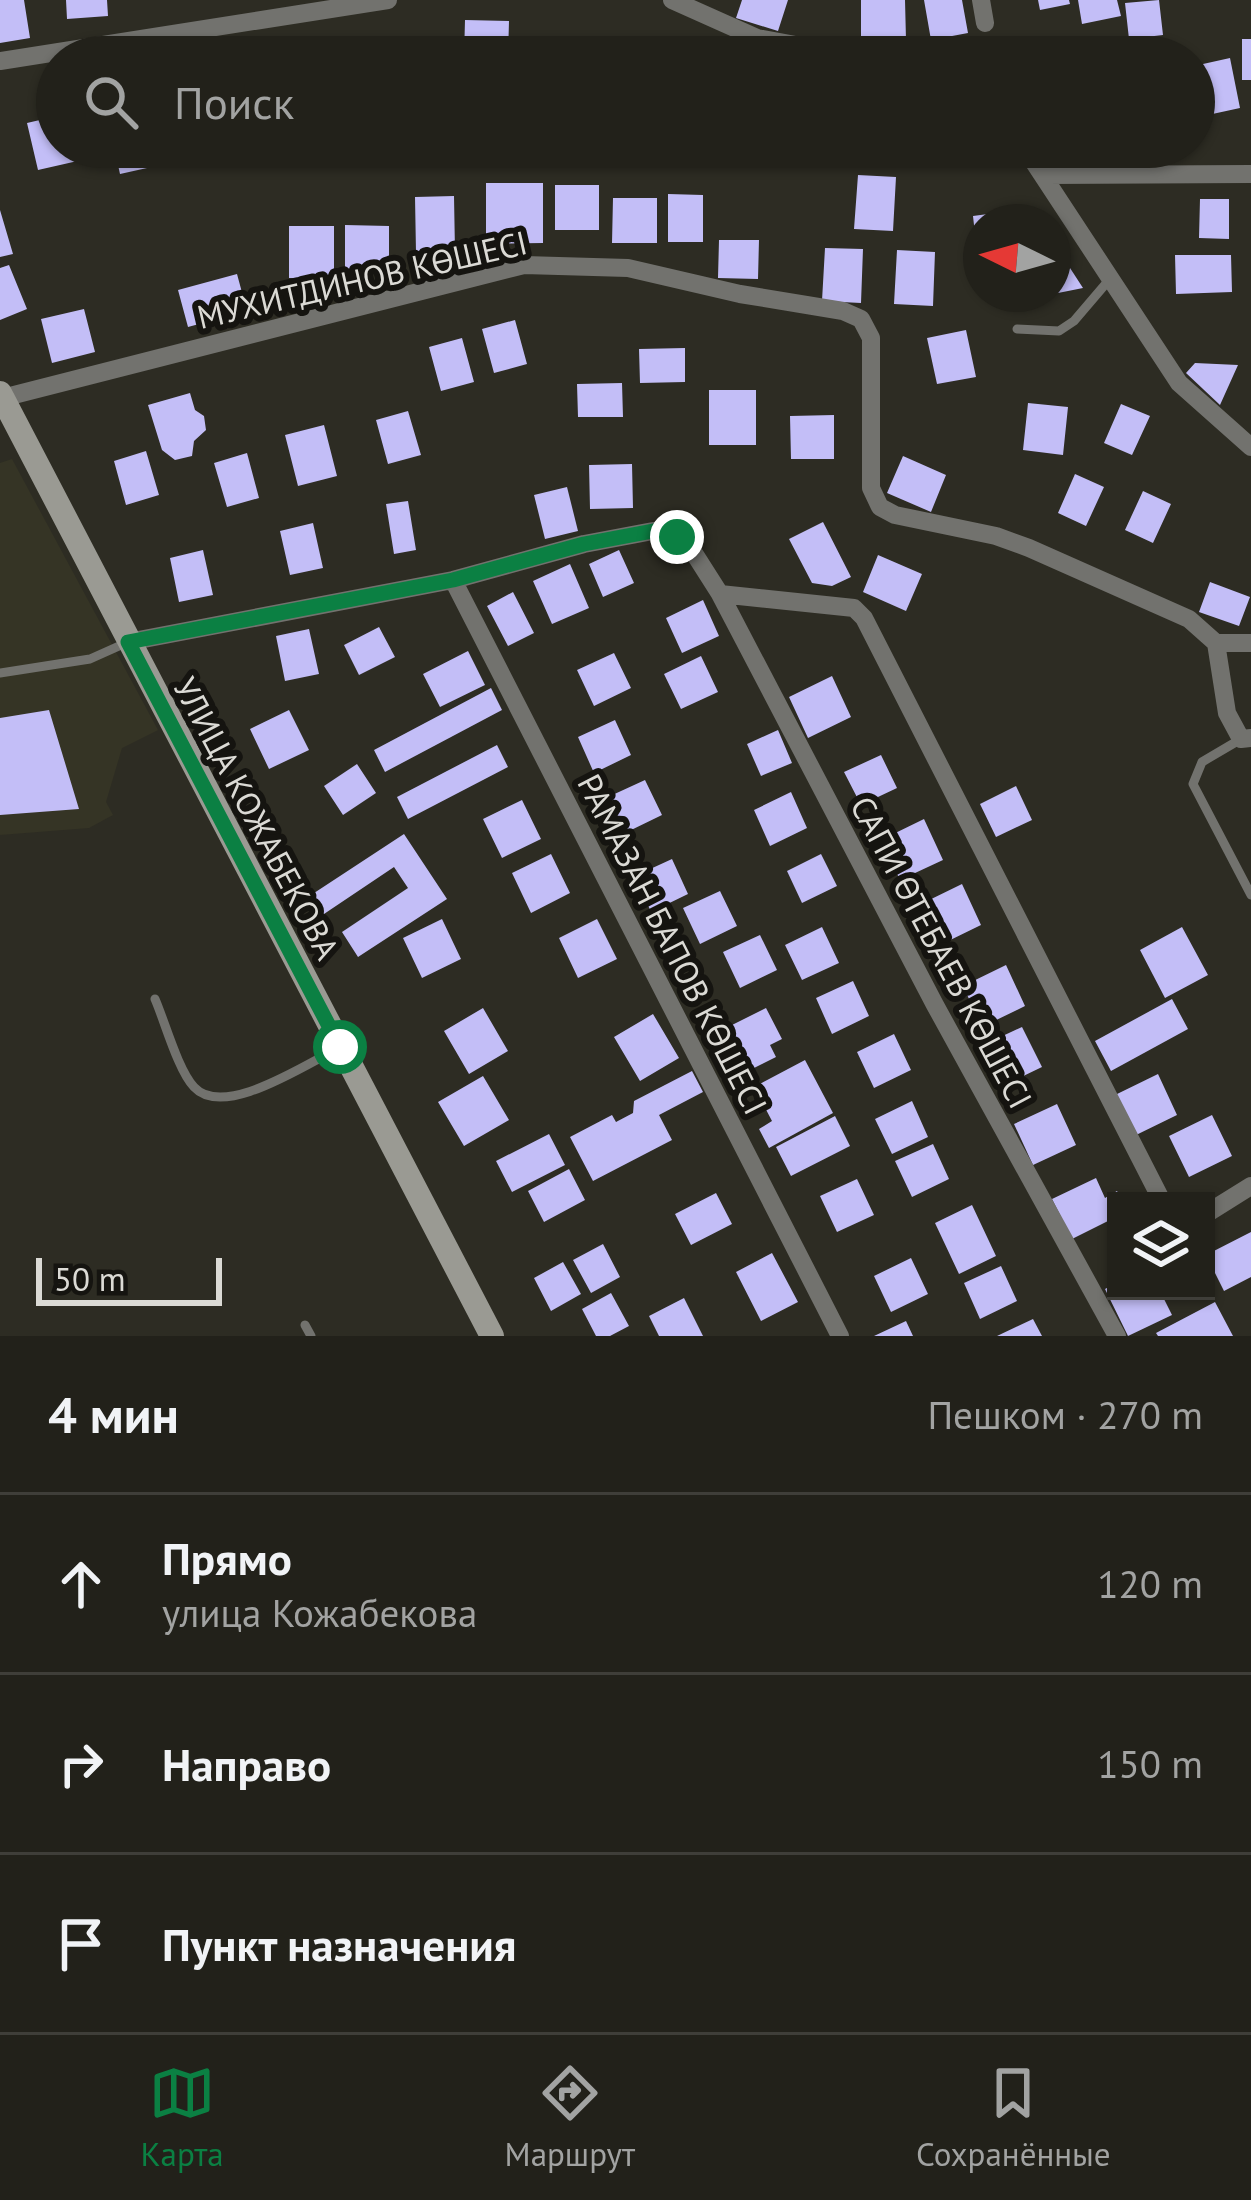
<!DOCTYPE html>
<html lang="ru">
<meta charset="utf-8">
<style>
:root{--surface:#22211a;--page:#2a2923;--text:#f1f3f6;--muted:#a2a3a2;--line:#3f3e39;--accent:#0b8043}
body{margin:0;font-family:"PT Sans",sans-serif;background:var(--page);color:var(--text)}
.controls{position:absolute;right:36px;bottom:36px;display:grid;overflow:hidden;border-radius:0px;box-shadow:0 3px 9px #0004}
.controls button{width:108px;height:108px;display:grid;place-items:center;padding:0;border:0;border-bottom:3px solid var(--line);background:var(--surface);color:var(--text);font:60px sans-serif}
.compass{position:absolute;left:963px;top:204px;width:108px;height:108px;border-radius:50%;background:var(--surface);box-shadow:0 3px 9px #0004;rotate:275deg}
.scale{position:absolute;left:36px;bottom:30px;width:186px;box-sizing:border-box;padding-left:12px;border:6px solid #dbdad5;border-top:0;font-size:33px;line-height:42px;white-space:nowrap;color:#dbdad5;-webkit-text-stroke:9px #151410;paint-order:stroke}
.stop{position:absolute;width:36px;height:36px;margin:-27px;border:9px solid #0b8043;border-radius:50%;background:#fff}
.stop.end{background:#0b8043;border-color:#fff;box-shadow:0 3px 12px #0008}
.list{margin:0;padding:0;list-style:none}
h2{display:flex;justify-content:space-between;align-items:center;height:156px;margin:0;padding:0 48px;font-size:51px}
h2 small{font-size:39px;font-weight:400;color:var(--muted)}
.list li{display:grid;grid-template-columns:78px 1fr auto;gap:36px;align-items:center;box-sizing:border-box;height:180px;padding:0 48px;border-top:3px solid var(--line)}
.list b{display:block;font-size:45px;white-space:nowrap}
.list p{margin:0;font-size:39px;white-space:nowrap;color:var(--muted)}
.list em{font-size:39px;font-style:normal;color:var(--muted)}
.icon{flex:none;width:66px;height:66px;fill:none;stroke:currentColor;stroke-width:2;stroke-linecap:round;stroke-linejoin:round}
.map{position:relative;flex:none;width:1251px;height:1336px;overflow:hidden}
.search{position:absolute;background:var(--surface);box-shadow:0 3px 9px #0004;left:36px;right:36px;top:36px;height:132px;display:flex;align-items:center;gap:30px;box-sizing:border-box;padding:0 42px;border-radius:66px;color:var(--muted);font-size:45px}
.sheet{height:696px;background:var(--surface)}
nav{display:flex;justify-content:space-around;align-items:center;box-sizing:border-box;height:168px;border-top:3px solid var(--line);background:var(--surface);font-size:33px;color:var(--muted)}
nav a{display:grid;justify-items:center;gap:6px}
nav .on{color:var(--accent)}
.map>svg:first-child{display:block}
.built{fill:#353425}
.building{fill:#c3bef7}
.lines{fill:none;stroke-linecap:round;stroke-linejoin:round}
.path{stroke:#6f6e67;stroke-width:4.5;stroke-dasharray:9 9;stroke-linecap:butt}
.service{stroke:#72726e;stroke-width:9}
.minor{stroke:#72726e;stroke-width:18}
.secondary{stroke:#9a9a93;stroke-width:24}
.route{stroke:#0b8043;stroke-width:15}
.labels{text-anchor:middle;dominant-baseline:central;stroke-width:12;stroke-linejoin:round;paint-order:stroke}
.street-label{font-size:33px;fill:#dbdad5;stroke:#151410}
</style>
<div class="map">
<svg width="1251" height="1336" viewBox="0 0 1251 1336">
<rect width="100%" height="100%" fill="#2d2c23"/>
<path class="built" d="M12,459L158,730L122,748L106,802L113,815L89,828L0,835V463Z"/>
<path class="building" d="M0,0H24L30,38L0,43Z
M66,0H107L108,16L67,19Z
M742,0H788L778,31L736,18Z
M861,0H905L906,40H861Z
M924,0H962L968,33L931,40Z
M1038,0H1069L1070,4L1040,10Z
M1078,0H1117L1121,16L1082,24Z
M1159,0L1163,35L1129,39L1125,3Z
M465,20L509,21L508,57H464Z
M371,38L415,39V57H371Z
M1242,39H1251V80H1242Z
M533,43L577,44V57H533Z
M224,48L226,57H185V55Z
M313,49H357V57H313Z
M1230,58L1240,108L1194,118V66Z
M57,116V147H79L82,160L38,170L27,123Z
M114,147H161L165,164L120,174Z
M847,147H888L887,154L847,152Z
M1038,147H1089V162L1039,163Z
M1113,147H1172L1174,153L1118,167Z
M858,175L896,177L893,231L854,229Z
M486,183H543V243L486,244Z
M555,185H599V230H555Z
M668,194L703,195V242H668Z
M454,196L455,252L416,253L415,197Z
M613,198H657V243H612Z
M1200,199H1229V239L1199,238Z
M0,210L13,254L0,257Z
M1003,212L1005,222H981V252H977L973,216Z
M345,225L389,226V271L345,270Z
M289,226H334V279L289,278Z
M719,240H759L758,279L718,278Z
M825,248L863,249L861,303L822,301Z
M897,250L935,252L933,306L894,304Z
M1059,251L1083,288L1053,294V253Z
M1175,255H1231L1232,292L1176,294Z
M9,265L27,309L0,320V268Z
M237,274L247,311L188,327L178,290Z
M84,309L95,352L52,363L41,319Z
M515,320L527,364L494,373L482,329Z
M966,330L976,377L937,384L927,338Z
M462,338L474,382L441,391L429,347Z
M685,348V382L640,383L639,349Z
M1195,363L1238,365L1220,405L1186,373Z
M622,383L623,417H578L577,384Z
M709,390H756V445H709Z
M190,393L195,410L204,416L206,430L194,441L192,456L175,460L162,450L148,405Z
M1028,403L1068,407L1063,455L1023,450Z
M1121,404L1150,416L1132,455L1104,443Z
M408,411L421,455L388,464L376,420Z
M834,415V459H791L790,416Z
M324,425L337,476L298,486L285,435Z
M146,451L159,495L126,505L114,461Z
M247,453L259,498L227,507L214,463Z
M903,456L946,475L931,512L887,493Z
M632,464L633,508L590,509L589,465Z
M1075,474L1104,487L1086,526L1058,513Z
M567,487L578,531L545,539L534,495Z
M1143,491L1171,504L1153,543L1125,530Z
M408,501L416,550L394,554L386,504Z
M823,522L851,577L832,586L812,583L789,539Z
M313,523L323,568L290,575L280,531Z
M203,550L213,595L179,602L170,558Z
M619,550L634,583L603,597L589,564Z
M878,555L922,574L906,611L863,592Z
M570,564L589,608L552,624L533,581Z
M1210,582L1250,597L1239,626L1199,612Z
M513,592L534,633L508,646L487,606Z
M703,600L719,636L682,653L666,618Z
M379,627L395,657L359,675L344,645Z
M309,629L319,674L285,681L276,636Z
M468,651L485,685L440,707L423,674Z
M614,653L631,688L594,706L577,670Z
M701,656L718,692L681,709L664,674Z
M832,676L851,717L808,738L789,697Z
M491,688L502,710L385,772L374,750Z
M49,710L79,809L0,815V718Z
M289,710L309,750L269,769L250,729Z
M615,720L631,755L594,773L578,737Z
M778,730L792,763L761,776L747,744Z
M497,745L508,767L408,819L397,797Z
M881,755L897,788L861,805L844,772Z
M357,764L376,793L343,815L324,786Z
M645,780L662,815L625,833L608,797Z
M1016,786L1032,820L996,837L980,804Z
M791,792L807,828L770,846L754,810Z
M522,800L541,839L502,858L483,819Z
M924,819L943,860L900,880L881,840Z
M404,834L447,899L358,957L342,932L408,888L394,867L321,916L308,897Z
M551,854L570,893L531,913L512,873Z
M821,854L837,886L802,903L787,871Z
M672,859L688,894L651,912L635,876Z
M962,884L981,925L938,946L919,905Z
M720,891L737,926L700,944L683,908Z
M442,919L461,959L422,978L403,938Z
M597,919L617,959L578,978L559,938Z
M822,927L839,963L802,980L785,945Z
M1182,927L1208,975L1165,998L1140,950Z
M760,935L777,970L740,988L723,952Z
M1006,965L1025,1006L982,1027L963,986Z
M853,981L869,1016L832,1034L816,998Z
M1172,999L1188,1029L1111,1071L1095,1041Z
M483,1008L508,1051L469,1074L444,1031Z
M766,1008L782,1039L770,1045L776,1057L750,1070L728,1027Z
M653,1014L679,1058L640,1081L614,1037Z
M1022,1027L1042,1067L998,1088L979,1047Z
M894,1034L911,1070L874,1088L857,1052Z
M805,1060L833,1113L769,1148L759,1129L772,1121L754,1087Z
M692,1071L703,1092L659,1115L672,1140L593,1181L570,1137L612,1115L616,1122L633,1113L634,1101Z
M1158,1074L1177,1115L1134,1136L1115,1095Z
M483,1076L509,1120L464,1146L438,1102Z
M912,1101L928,1137L892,1154L875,1119Z
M1057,1104L1076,1145L1033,1165L1014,1124Z
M1212,1115L1232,1156L1189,1177L1169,1136Z
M835,1116L850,1146L791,1176L776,1147Z
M549,1134L565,1165L512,1192L496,1161Z
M933,1144L949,1179L912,1197L895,1161Z
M569,1169L585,1200L544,1222L528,1191Z
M1096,1178L1105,1198L1117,1191L1122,1201H1116V1217L1072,1239L1052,1199Z
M857,1179L874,1215L837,1232L820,1196Z
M716,1193L732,1224L691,1245L675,1214Z
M972,1205L996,1256L959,1274L935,1223Z
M1251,1232V1277L1224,1291L1206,1255Z
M603,1244L620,1277L591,1293L573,1260Z
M772,1253L798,1302L761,1321L736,1272Z
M911,1258L928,1294L891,1312L874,1276Z
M563,1262L581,1294L551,1311L534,1278Z
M1001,1266L1017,1301L980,1319L964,1283Z
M1116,1283V1291H1160L1172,1315L1128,1336L1105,1289Z
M611,1293L629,1326L610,1336H596L582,1309Z
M684,1298L703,1336H659L649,1316Z
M1215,1302L1233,1336H1158L1156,1333Z
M1033,1319L1042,1336H997Z
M906,1321L913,1336H874Z"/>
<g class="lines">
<path class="path" d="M981,57L983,40"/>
<path class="service" d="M1017,329L1059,331L1074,321L1109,280
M0,673L90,659L128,642
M1241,739L1202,762L1193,784L1251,895
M155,999C165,1022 178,1070 194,1087C224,1120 307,1063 341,1047
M305,1325L311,1336"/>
<path class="minor" d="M672,0L757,38L861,57
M981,0L985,23
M0,61L388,0
M1024,147L1179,383L1251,447
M1046,175L1251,174
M2,398L524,265L628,268L740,294L843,311L861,319L871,338V488L880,507L895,515L996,536L1029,548L1189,619L1216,643H1251
M453,580L840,1336
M720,594L935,1005L1117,1336
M128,642L453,580L584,544L653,531L677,537L692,550L720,594L854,608L864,618L1162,1201
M1216,643L1227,713L1241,739L1251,738
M1206,1214L1251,1186"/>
<path class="secondary" d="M0,393L492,1336"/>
</g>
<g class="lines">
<path class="route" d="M340,1047L128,642L453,580L584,544L653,531L677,537"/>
</g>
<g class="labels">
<g class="street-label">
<text transform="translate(362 279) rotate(-13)">МУХИТДИНОВ КӨШЕСІ</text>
<text transform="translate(257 818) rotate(62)">УЛИЦА КОЖАБЕКОВА</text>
<text transform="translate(673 944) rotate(63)">РАМАЗАН БАПОВ КӨШЕСІ</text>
<text transform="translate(942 952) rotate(62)">САПИ ӨТЕБАЕВ КӨШЕСІ</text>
</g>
</g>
</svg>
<div class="controls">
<button><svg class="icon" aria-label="layers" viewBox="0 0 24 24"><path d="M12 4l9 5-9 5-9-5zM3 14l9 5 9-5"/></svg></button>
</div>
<svg class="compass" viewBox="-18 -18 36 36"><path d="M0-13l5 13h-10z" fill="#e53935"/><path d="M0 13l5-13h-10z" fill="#a2a3a2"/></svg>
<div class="scale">50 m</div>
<div class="stop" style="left:340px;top:1047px"></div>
<div class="stop end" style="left:677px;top:537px"></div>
<div class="search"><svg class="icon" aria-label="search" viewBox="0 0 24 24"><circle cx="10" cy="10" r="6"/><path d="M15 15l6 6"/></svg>Поиск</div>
</div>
<section class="sheet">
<h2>4 мин<small>Пешком · 270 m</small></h2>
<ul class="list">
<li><svg class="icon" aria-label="ahead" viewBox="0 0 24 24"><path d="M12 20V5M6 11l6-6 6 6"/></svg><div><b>Прямо</b><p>улица Кожабекова</p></div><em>120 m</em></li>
<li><svg class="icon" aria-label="right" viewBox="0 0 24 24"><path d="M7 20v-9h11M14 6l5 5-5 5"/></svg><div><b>Направо</b></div><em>150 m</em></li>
<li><svg class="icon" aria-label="arrive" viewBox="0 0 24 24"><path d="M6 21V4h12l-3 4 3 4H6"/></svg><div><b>Пункт назначения</b></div></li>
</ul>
</section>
<nav>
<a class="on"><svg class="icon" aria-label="map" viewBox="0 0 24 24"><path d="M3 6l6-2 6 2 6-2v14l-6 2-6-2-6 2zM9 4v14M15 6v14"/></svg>Карта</a>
<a><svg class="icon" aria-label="directions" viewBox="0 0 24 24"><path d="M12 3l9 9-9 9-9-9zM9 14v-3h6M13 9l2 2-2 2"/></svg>Маршрут</a>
<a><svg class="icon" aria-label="saved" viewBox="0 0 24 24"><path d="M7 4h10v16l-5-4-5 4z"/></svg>Сохранённые</a>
</nav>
